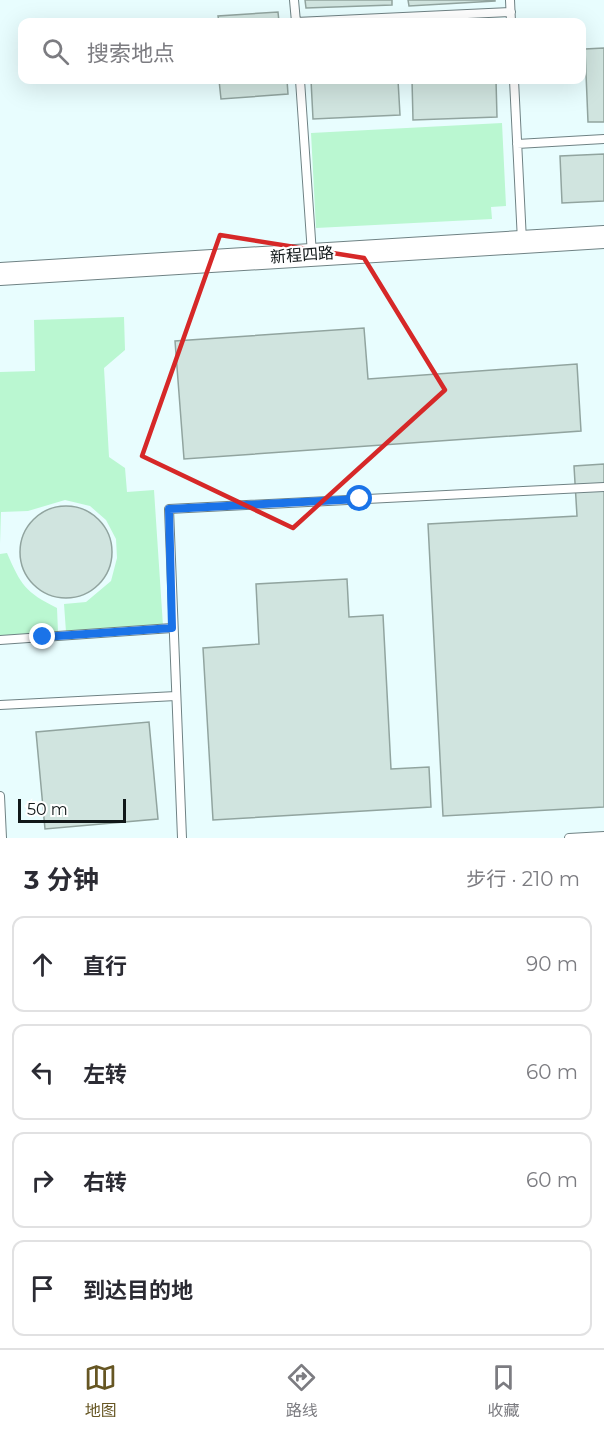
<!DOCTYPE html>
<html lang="zh">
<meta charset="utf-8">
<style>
:root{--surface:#fff;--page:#f7f7f7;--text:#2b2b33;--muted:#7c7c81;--line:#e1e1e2;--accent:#665623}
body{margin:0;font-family:Montserrat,"Noto Sans SC",sans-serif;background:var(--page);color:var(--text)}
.scale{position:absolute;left:18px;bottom:15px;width:108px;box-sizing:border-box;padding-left:6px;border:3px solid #111819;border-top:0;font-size:16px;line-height:21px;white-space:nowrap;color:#111819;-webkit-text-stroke:4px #fff;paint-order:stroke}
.stop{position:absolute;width:18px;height:18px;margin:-14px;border:4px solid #1a73e8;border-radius:50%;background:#fff}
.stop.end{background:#1a73e8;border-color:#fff;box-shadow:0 2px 6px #0008}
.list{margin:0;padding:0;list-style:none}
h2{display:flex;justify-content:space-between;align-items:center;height:78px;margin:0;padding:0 24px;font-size:26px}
h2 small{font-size:20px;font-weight:400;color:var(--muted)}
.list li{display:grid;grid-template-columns:39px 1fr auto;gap:18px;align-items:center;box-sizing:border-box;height:96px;margin:0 12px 12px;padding:0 12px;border:2px solid var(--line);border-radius:12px}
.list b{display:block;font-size:22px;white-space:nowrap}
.list em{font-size:20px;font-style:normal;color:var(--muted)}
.icon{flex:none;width:33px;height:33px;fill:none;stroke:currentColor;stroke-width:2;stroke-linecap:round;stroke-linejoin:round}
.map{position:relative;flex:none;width:604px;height:838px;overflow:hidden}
.search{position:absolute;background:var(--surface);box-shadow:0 6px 24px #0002;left:18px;right:18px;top:18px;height:66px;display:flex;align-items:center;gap:15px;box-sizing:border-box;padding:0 21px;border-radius:12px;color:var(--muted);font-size:22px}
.sheet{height:510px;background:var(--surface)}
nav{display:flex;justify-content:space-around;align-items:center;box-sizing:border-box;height:84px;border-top:2px solid var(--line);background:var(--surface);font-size:16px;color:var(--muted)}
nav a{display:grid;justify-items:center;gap:3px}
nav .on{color:var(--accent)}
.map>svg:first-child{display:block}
.green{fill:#baf7d1}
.building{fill:#d0e4df;stroke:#91a49f;stroke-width:1.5}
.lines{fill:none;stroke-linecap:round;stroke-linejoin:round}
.lane-casing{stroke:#6f8284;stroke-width:10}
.secondary-casing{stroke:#6f8284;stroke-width:24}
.lane{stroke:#fff;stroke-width:8}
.secondary{stroke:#fff;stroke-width:22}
.route{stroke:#1a73e8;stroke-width:8}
.marked{fill:none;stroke:#d62828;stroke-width:4.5;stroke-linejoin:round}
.labels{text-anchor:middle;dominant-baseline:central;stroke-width:4.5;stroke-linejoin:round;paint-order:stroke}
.street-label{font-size:16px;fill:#111819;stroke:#fff}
</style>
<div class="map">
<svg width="604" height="838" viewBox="0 0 604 838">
<rect width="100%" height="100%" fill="#e8fdfe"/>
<path class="green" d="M502,123L506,206L491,207L492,219L316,228L311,133Z
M124,317L125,350L104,368L109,457L125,468L127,492L154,490L163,626L66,632L64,604L86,602L111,581L117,558L116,539L106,520L90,506L65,500L28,511L1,512L0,544V372L35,371L34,320Z
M7,553C21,585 25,592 57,608L58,632L0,636V554Z"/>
<path class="building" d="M305,0H392V5L306,8Z
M408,0H495V1L409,6Z
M278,12L279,22H219L218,16Z
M604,48V122H588L585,49Z
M219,80H287L288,94L221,99Z
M311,80H398L400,115L313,119Z
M412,80H496L497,117L413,120Z
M604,154V201L562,203L560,156Z
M364,328L368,379L577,364L581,431L184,459L175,341Z
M604,464V807L443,816L428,524L577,516L574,466Z
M20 552a46 46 0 1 1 92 0a46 46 0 1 1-92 0Z
M347,579L349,617L383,615L391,769L429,767L431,807L213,820L203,648L259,644L256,584Z
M149,722L158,819L45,829L36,732Z"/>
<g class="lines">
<g class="lane-casing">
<path id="lane" d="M294,0L296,22
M510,0L511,22
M296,22L511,12
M300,80L312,254
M514,80L522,241
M517,144L604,139
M0,640L172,628
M0,705L176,696
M0,796L2,838
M182,838L169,509L604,487
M569,838L604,836"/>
</g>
<g class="secondary-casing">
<path id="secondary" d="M0,274L604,237"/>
</g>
<use href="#lane" class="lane"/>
<use href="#secondary" class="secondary"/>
</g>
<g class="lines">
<path class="route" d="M43,637L172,628L169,509L360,499"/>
</g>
<path class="marked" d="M220,235L364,258L445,390L293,528L142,456Z"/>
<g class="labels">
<g class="street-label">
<text transform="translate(302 255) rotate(-4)">新程四路</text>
</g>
</g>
</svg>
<div class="scale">50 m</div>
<div class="stop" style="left:360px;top:499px"></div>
<div class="stop end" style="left:43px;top:637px"></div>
<div class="search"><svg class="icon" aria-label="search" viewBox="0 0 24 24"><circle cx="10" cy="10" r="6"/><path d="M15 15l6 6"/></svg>搜索地点</div>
</div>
<section class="sheet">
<h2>3 分钟<small>步行 · 210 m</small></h2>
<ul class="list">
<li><svg class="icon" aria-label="ahead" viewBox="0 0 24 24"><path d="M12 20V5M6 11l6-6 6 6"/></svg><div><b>直行</b></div><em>90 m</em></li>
<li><svg class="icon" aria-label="left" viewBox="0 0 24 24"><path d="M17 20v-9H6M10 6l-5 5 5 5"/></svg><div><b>左转</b></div><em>60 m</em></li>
<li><svg class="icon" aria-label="right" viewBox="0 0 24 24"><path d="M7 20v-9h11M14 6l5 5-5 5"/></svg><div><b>右转</b></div><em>60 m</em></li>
<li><svg class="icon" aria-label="arrive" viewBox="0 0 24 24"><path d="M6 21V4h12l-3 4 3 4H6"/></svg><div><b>到达目的地</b></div></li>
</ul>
</section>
<nav>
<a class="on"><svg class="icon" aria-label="map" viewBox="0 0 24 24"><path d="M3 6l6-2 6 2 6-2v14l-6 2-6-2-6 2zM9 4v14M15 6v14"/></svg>地图</a>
<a><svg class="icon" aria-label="directions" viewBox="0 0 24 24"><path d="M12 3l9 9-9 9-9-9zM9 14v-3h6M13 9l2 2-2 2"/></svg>路线</a>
<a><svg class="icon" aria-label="saved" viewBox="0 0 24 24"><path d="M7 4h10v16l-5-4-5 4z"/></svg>收藏</a>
</nav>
